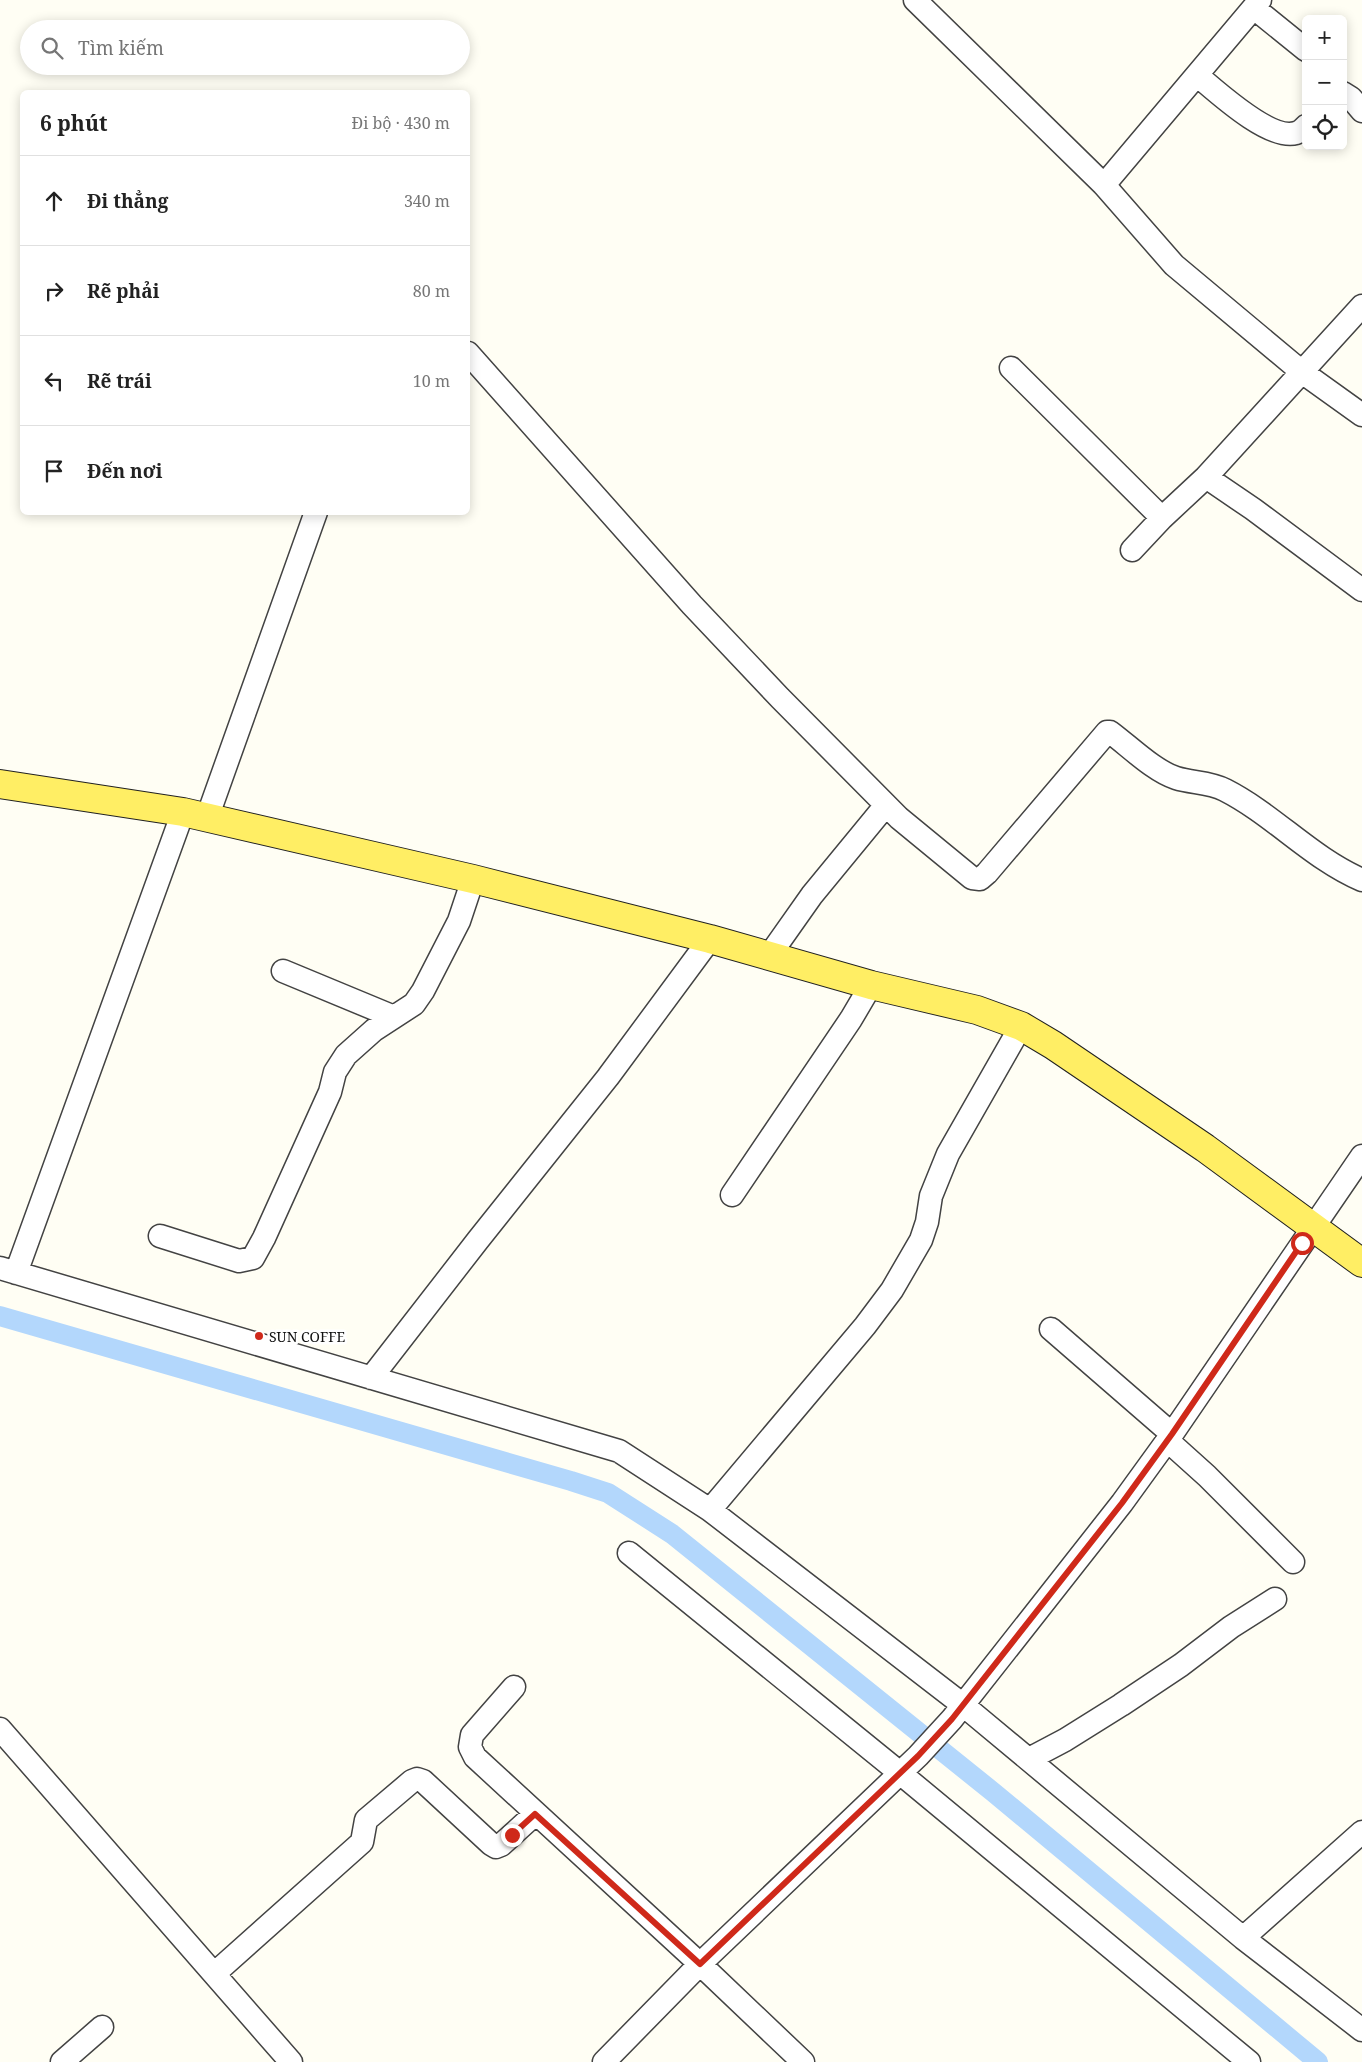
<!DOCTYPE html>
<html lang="vi">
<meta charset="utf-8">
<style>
:root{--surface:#fff;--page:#f2f2f2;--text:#222;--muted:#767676;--line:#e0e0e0}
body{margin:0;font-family:"Noto Serif",serif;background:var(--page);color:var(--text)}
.controls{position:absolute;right:15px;top:15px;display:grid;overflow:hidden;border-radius:8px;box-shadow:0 2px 12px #0003}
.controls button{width:45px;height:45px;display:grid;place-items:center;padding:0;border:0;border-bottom:1px solid var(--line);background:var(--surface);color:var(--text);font:25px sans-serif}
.stop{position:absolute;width:15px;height:15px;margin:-11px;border:4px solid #cf291a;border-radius:50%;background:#fff}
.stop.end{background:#cf291a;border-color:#fff;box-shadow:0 1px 5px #0008}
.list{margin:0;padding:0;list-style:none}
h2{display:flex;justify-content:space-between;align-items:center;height:65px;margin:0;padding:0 20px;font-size:21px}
h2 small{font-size:16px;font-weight:400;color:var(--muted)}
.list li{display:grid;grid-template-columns:32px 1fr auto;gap:15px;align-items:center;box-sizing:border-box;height:90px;padding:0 20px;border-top:1px solid var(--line)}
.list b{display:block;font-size:19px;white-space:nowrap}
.list em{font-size:16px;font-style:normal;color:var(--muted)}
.icon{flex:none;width:28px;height:28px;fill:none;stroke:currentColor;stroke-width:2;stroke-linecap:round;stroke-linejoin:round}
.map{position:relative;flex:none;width:1362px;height:2062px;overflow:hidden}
.search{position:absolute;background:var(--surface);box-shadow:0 2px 12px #0003;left:20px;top:20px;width:450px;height:55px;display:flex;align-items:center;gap:12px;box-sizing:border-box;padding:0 18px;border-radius:28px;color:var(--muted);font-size:19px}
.panel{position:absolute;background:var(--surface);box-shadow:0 2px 12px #0003;left:20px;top:90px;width:450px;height:425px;border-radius:8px}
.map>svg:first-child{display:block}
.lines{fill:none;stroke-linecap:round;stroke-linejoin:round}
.canal{stroke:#b3d7fc;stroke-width:20}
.minor-casing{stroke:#434343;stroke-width:25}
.major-casing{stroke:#212121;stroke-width:30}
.minor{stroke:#fff;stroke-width:22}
.major{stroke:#ffee64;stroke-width:28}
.route{stroke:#cf291a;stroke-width:6}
.poi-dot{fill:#cf291a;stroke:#fff;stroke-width:2}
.labels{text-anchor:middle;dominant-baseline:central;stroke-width:5;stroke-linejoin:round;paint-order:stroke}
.poi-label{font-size:14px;fill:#101010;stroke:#fff;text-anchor:start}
</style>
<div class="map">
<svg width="1362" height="2062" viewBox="0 0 1362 2062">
<rect width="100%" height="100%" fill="#fffef4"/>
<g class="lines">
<path class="canal" d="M0,1316L571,1481L608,1493L672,1534L993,1792L1318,2062"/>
<g class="minor-casing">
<path id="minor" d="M915,0L1104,185L1174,265L1302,372L1362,415
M1254,8L1306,50
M1198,76C1217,92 1270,141 1296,133C1300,132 1303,129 1306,126
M1343,93L1351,98L1362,111
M1104,185L1260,0
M468,353L692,605L780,698L899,818L972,878L980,879L987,873L1107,732H1110C1129,746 1154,771 1176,778C1192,783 1210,782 1225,790C1274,815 1311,858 1362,880
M1011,368L1162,518
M1206,477L1253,509L1362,590
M1132,550L1162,518L1206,477L1362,306
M207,818L316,512
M769,956L812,895L886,805
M283,971L394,1017
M732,1195L851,1019L871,985
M160,1236L239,1261L253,1258L264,1238L330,1092L335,1072L346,1055L374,1030L414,1004L423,991L459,921L473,879
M0,1268L619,1451L710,1510L963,1705L1243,1938L1362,2030
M16,1273L183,812
M1051,1329L1172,1434
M371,1378L478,1240L608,1077L710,939
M1167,1440L1207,1476L1293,1562
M710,1510L865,1326L892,1290L921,1240L927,1222L931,1196L948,1154L1021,1026
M629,1553L900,1773L1249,2062
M514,1687L472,1735L470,1747L475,1757L700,1964L803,2062
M0,1729L291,2062
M1029,1759L1065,1740L1121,1705L1181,1665L1231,1627L1275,1599
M1243,1938L1362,1832
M214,1974L362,1842L366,1820L412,1781L417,1779L423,1781L491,1844L496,1847L501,1845L535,1814
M62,2062L102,2027
M604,2062L700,1964L918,1756L952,1719L1122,1503L1172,1434L1362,1156"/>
</g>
<g class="major-casing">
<path id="major" d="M0,784L183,812L473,879L710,939L871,985L977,1010L1021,1026L1053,1045L1205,1148L1362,1263"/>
</g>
<use href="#minor" class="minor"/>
<use href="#major" class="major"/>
</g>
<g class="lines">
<path class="route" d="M512,1835L535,1814L700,1964L918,1756L952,1719L1122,1503L1172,1434L1302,1243"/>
</g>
<circle class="poi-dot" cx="259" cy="1336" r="5"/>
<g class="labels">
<g class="poi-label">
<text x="269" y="1336">SUN COFFE</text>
</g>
</g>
</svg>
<div class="controls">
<button>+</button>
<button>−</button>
<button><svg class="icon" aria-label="locate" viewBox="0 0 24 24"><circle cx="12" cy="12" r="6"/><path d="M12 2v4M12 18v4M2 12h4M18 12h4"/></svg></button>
</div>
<div class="stop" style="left:1302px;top:1243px"></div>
<div class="stop end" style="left:512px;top:1835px"></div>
<div class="search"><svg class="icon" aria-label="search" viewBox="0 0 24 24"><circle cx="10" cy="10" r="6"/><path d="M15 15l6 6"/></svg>Tìm kiếm</div>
<section class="panel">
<h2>6 phút<small>Đi bộ · 430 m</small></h2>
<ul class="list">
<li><svg class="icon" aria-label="ahead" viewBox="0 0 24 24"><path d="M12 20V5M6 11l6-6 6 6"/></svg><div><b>Đi thẳng</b></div><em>340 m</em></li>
<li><svg class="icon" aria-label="right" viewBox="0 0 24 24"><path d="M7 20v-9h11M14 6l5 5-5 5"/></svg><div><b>Rẽ phải</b></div><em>80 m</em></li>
<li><svg class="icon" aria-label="left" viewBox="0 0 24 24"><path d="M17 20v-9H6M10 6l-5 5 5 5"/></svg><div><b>Rẽ trái</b></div><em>10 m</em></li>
<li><svg class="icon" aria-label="arrive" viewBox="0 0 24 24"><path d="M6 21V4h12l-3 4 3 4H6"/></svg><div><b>Đến nơi</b></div></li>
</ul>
</section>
</div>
